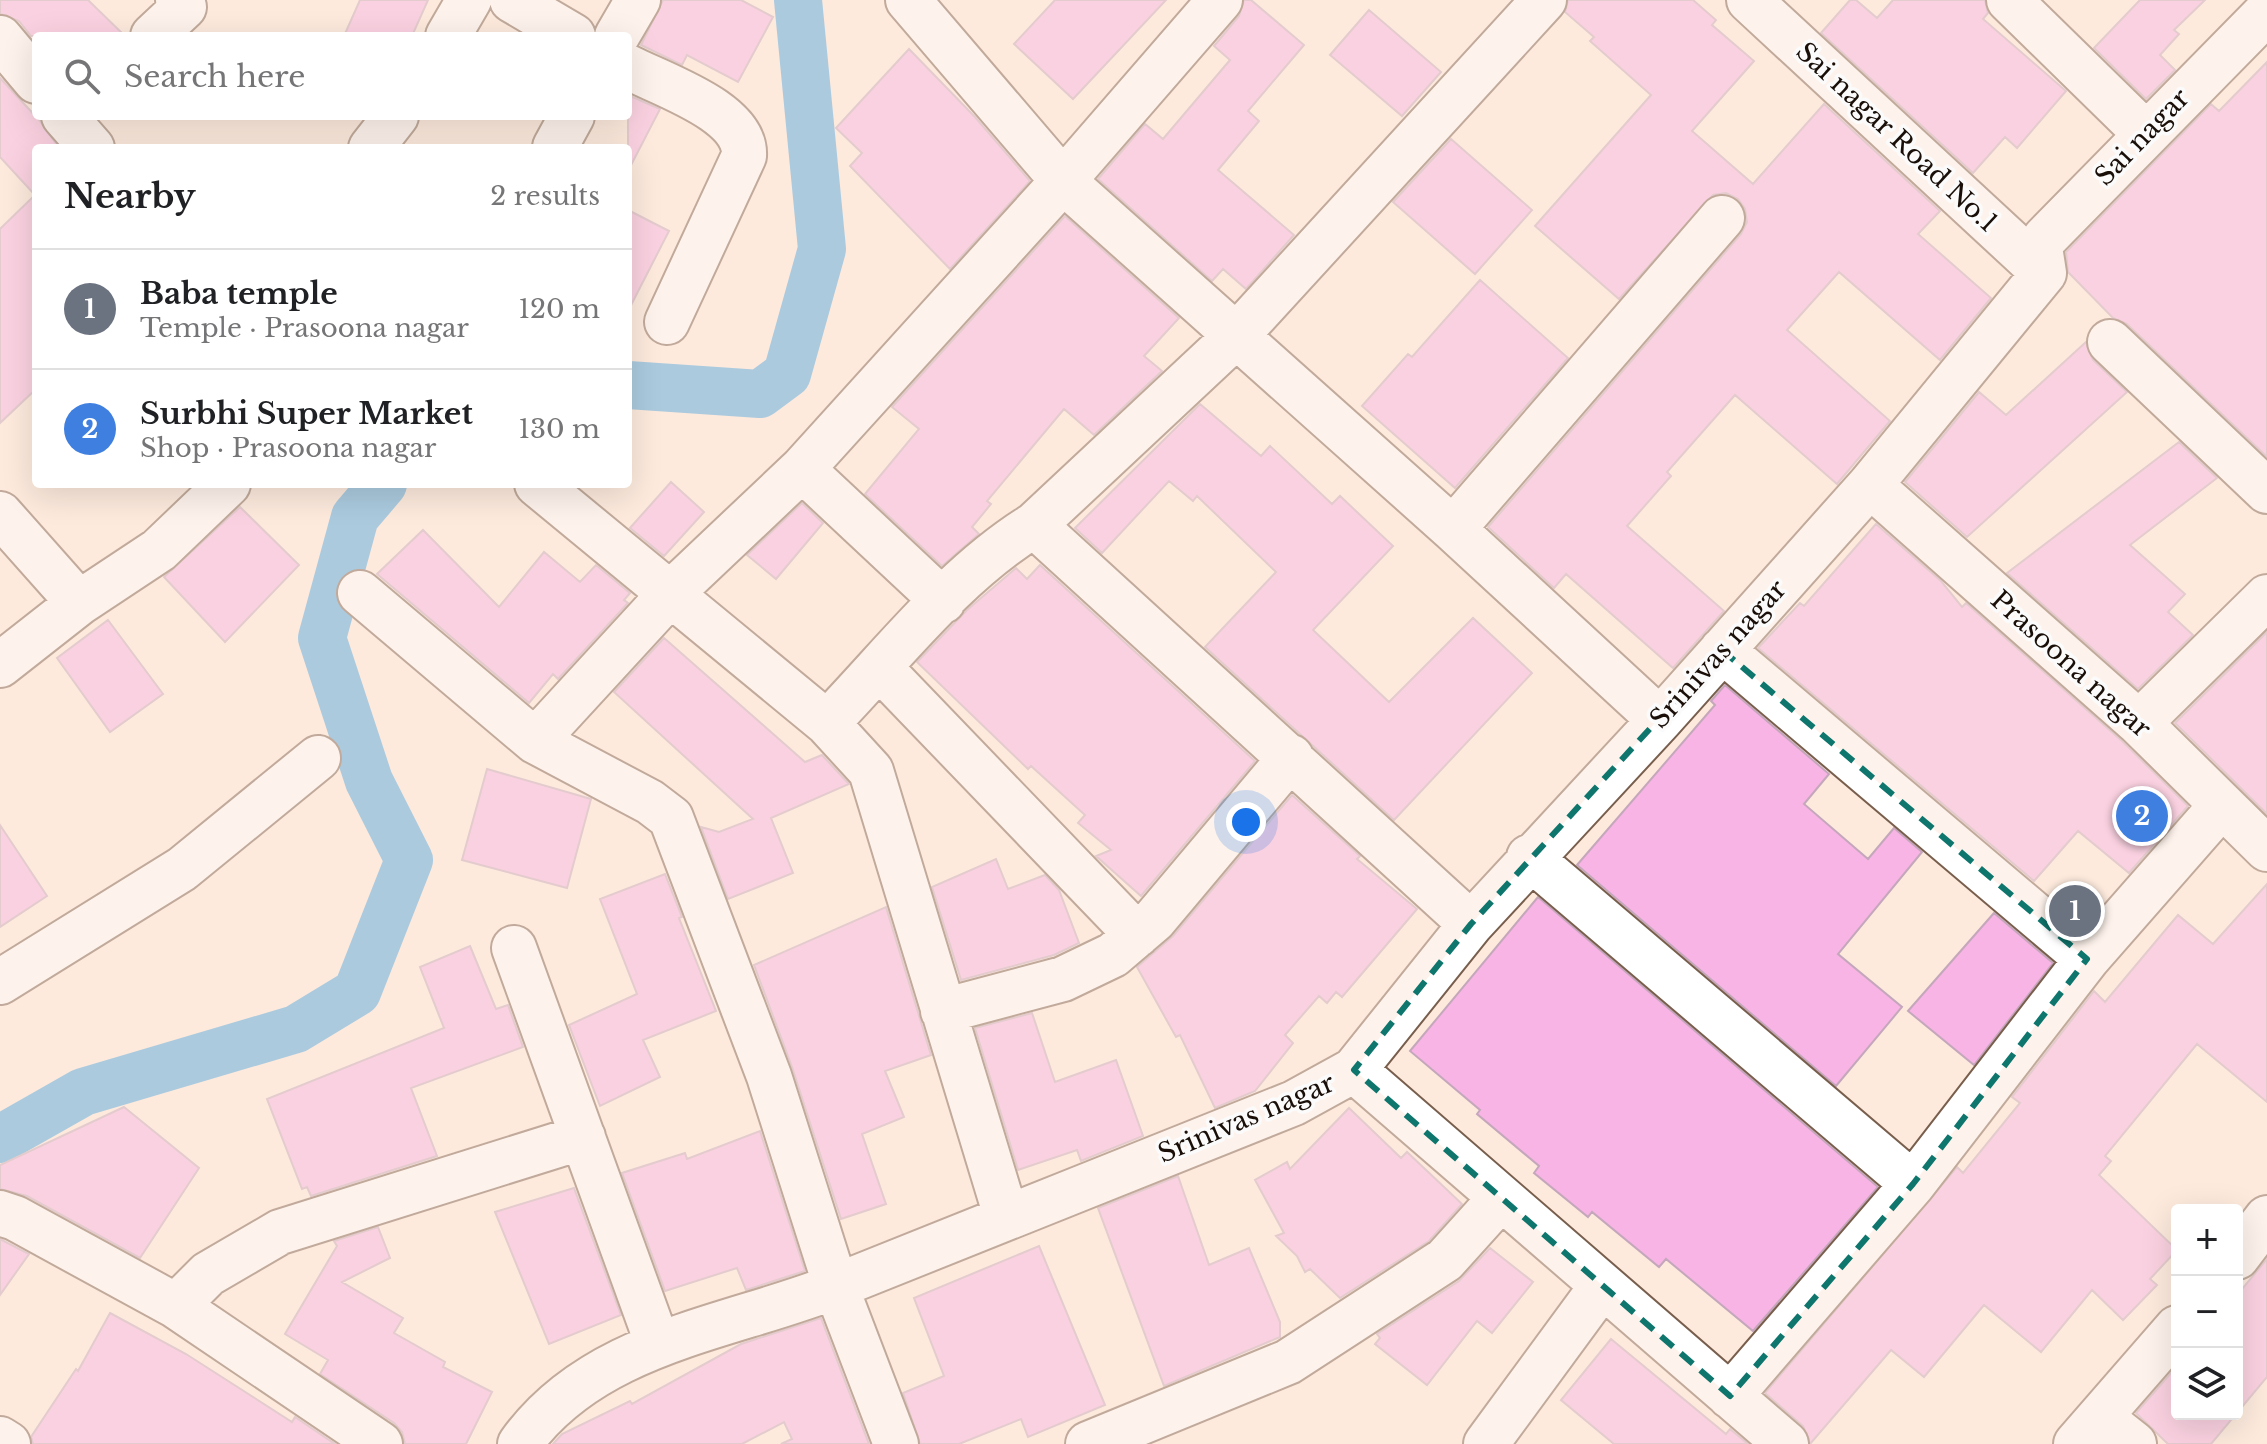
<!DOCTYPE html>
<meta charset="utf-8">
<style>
:root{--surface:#fff;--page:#f6f6f6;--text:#202124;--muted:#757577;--line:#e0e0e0;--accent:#2563eb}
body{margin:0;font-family:"Libre Baskerville",serif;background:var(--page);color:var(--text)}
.controls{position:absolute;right:24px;bottom:24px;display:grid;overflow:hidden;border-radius:8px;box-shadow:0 8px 32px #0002}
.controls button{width:72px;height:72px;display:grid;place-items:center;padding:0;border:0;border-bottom:2px solid var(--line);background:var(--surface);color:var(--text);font:40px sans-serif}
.you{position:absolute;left:1246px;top:822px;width:28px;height:28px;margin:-20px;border:6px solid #fff;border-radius:50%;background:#1a73e8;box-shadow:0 0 0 12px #1a73e833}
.badge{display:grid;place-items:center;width:52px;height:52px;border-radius:50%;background:var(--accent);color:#fff;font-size:26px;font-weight:700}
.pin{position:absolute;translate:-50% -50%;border:4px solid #fff;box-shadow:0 2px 8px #0006}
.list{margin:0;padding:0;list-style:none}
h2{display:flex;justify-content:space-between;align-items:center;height:104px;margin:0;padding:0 32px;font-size:34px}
h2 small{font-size:26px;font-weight:400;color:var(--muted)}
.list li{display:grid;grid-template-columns:52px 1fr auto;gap:24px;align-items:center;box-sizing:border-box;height:120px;padding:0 32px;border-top:2px solid var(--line)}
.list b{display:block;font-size:30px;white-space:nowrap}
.list p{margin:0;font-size:26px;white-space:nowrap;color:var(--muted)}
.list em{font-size:26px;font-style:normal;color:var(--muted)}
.icon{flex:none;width:44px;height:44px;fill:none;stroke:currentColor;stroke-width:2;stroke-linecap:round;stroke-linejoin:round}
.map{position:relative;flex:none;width:2267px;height:1444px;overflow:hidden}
.search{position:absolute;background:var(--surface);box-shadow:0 8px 32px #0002;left:32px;top:32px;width:600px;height:88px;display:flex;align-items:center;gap:20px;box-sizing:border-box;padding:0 28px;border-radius:8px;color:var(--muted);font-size:30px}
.panel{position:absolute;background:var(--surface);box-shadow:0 8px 32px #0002;left:32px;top:144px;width:600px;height:344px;border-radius:8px}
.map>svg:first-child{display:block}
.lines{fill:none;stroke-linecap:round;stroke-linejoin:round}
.canal{stroke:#48a5e0;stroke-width:48}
.building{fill:#f7b4e4;stroke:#c5a7bc;stroke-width:2}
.minor-casing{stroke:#785e4c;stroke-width:48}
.minor{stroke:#fff;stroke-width:44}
.marked{fill:none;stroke:#0f766e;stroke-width:6;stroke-dasharray:16 10;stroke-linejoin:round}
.labels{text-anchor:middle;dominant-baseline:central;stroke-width:7;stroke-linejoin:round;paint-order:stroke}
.street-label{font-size:26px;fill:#190f08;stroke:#fbfbfb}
</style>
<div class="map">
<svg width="2267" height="1444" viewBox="0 0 2267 1444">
<rect width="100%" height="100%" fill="#fdeadd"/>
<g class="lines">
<path class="canal" d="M628,385L760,394L787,374L822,249L798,0
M0,1139L83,1092L296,1029L357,992L409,860L369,781L322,638L355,517L383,484"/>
</g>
<path class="building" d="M0,0H88L125,36H31L19,21L0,14Z
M360,0H428L412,36H344Z
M663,0H741L773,17L738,82L687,55L682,65L641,45Z
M1055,0H1166L1073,99L1014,44Z
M1244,0H1251L1304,45L1248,111L1259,121L1218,170L1294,235L1246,289L1223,269L1212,281L1098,179L1145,124L1163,139L1230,60L1214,46L1239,16Z
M1568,0H1693L1716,20L1712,25L1754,61L1692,131L1753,184L1824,104L1940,211L1918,234L1991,298L1940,360L1839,272L1787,330L1890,421L1837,484L1735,395L1667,472L1671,476L1627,526L1724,611L1673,668L1566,574L1554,588L1488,527L1741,234L1747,222L1745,209L1738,199L1726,193L1713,195L1619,299L1535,226L1651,95L1590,41L1594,37L1565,12Z
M1850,0H1856L1877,18L1893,0H1985L1988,13L1983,19L2066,91L2017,148L2005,137L1973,173L1821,33Z
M2140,0H2205L2174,30L2179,34L2160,55L2175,70L2146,99L2094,48Z
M1369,10L1441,72L1402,116L1330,55Z
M909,49L975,117L1030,181L950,269L850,166L862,153L836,128Z
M2267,62V457L2127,324L2113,318L2068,272L2066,252L2211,104L2219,111Z
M0,78L40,121L59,148H36V389L0,423V229L35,195L0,157Z
M628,95L660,109L628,171Z
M1451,139L1532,210L1475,274L1393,202Z
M628,210L669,231L628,311Z
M1065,216L1179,318L1144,356L1162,371L1094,435L1064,409L987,501L991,504L972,527L979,534L942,566L865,494L919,429L892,407Z
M1480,280L1568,358L1455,488L1362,406L1408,354L1412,357Z
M2086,342L2093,360L2127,392L1967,537L1905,482L1979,392L2006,415Z
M1200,404L1261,456L1270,446L1332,504L1340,496L1393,546L1313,630L1389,702L1473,618L1532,673L1394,820L1205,647L1276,572L1197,496L1193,501L1169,481L1102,553L1075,528Z
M2179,442L2217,478L2130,545L2185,594L2168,612L2193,635L2138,689L2007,573Z
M671,482L704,512L664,556L630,528Z
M802,503L823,523L776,579L747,555Z
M240,507L299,565L225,642L164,577Z
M1876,524L1941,581L1962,607L1966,603L2122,741L2188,806L2129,873L2078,831L2034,881L1758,648L1800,603L1804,606Z
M423,530L499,607L544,552L580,582L596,565L630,593L624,600L628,603L558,679L553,674L529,703L377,574Z
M1040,565L1255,761L1141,896L1096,856L1111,850L1078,823L1085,815L1031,766L1028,769L917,662L967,610L1016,568L1027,579Z
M108,620L163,694L110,732L57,658Z
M2267,632V814L2175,723Z
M664,638L805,762L822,755L849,784L771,818L793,873L728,899L701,827L719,832L753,819L614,692Z
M1725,685L1829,774L1804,804L1868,859L1894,828L1922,852L1838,954L1902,1007L1836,1086L1577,865L1715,705L1711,701Z
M487,769L591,799L567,888L462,860Z
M1292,795L1360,856L1357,859L1417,909L1342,997L1336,992L1327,1003L1319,996L1285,1035L1293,1043L1255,1091L1215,1108L1180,1035L1176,1037L1137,967L1173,936Z
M0,825L47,896L0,927Z
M996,859L1008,889L1045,875L1059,890L1079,943L1054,955L961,980L932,887Z
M665,874L682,917L679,918L716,1011L643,1040L660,1077L600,1106L569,1025L637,994L600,899Z
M2267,884V1102L2197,1044L2105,1156L2111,1161L2099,1175L2177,1250L2150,1279L2157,1285L2123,1320L2092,1290L2041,1352L1984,1305L1924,1377L1891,1350L1810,1444L1803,1426L1765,1393L1957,1167L1963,1173L2020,1103L2012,1097L2094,991L2105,1002L2178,915L2213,944Z
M1538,897L1878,1187L1753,1331L1666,1259L1659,1267L1592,1212L1588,1217L1534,1173L1539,1166L1477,1114L1480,1110L1410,1051Z
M886,907L931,1055L885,1071L904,1117L862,1134L886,1204L841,1219L792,1067L754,965Z
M1994,913L2053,963L1974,1065L1908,1011Z
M470,946L496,1009L508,1005L523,1047L411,1088L437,1156L311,1196L307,1187L302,1189L267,1099L444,1028L420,967Z
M1032,1013L1055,1082L1116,1060L1143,1136L1081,1161L1077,1150L1018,1170L975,1028Z
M124,1107L199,1168L140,1258L27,1196L0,1189V1165Z
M1349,1108L1401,1158L1407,1152L1462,1204L1429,1241L1340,1298L1310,1269L1305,1272L1297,1256L1276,1236L1284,1233L1255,1180L1287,1162L1290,1169Z
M760,1131L805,1271L746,1290L737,1268L665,1291L622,1173L685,1153L687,1159Z
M1178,1176L1209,1265L1249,1248L1280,1322V1337L1164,1386L1098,1208Z
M574,1188L621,1315L549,1344L495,1212Z
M378,1227L390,1258L342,1282L403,1318L394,1333L445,1362L443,1367L492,1392L466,1444H405L402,1432L394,1423L320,1374L328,1360L285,1334L337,1246L334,1241Z
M0,1239L29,1254L0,1295Z
M1039,1246L1105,1405L1028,1437L1021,1419L959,1444H920L903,1393L944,1376L914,1298Z
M1490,1248L1533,1282L1492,1333L1477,1321L1427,1385L1375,1344L1380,1338L1377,1334L1459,1281Z
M2267,1259V1377L2237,1413V1295Z
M110,1313L186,1354L292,1422L295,1417L335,1444H33L31,1437L76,1369L78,1371Z
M821,1318L869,1444H781L792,1439L784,1422L742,1444H553L562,1434L630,1401L632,1404L741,1344Z
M1611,1339L1726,1434L1730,1429L1748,1444H1614L1561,1400Z
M2177,1366V1414H2236L2211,1444H2168L2136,1413Z"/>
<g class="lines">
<g class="minor-casing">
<path id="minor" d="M512,0L573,36
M908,0L1063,181L1453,529L1660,720
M1749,0L2044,273
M2009,0L2145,133
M153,36L184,7L178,0
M448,36L469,0
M617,36L638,0
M0,38L36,81
M628,67C663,85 747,112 744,156L667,322
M64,116L92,148
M555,147L572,116
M371,148L396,116
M2044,273L2040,247L2045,238L2267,12
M2110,342L2267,491
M802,469L943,601
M537,484L827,723
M1870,485L2139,723L2267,849
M0,514L79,603
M1453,529L1722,218
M360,593L535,741L650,802L671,818L769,1076L836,1287L896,1444
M1722,650L2087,959
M0,665L79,603L159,550L228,484
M880,668L1137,935
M2139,723L2267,597
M535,741L672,592L802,469L1063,181L1220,0
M1529,857L1913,1184
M1471,924L1034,525L1236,336L1544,0
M514,948L658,1345
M0,982L182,869L318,758
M943,1011L1063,979L1113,955L1154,920L1291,757
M1354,1070L1786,1444
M0,1213L15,1218L176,1306L380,1444
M1006,1216L871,771L827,723C892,656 953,575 1034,525
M2237,1257L2267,1218
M176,1306L208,1274L280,1232L583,1137
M1730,1396L1913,1184L2087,959L2222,805
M2100,1417L2134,1444
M0,1439L8,1444
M520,1444C594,1341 728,1329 839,1285C991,1225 1142,1163 1294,1103L1354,1070L1471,924L1660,720L1870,485L2044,273
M1088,1444L1288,1362L1445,1260L1500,1199
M1486,1444L1602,1286
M2076,1444L2177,1328"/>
</g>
<use href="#minor" class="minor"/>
</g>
<path d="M0 0H2267V1444H0ZM1722,650L2087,959L1913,1184L1730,1396L1354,1070L1471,924Z" fill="#fdeadd" fill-opacity=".55" fill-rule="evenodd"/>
<path class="marked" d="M1722,650L2087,959L1913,1184L1730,1396L1354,1070L1471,924Z"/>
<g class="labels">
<g class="street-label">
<text transform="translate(1897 137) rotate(43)">Sai nagar Road No.1</text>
<text transform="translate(2142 137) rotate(-46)">Sai nagar</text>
<text transform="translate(1718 654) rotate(-48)">Srinivas nagar</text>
<text transform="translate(2071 664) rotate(42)">Prasoona nagar</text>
<text transform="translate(1246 1118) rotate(-23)">Srinivas nagar</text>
</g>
</g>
</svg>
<div class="controls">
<button>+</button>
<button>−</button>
<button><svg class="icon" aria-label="layers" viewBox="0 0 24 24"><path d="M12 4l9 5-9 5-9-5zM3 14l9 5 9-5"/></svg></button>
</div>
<div class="you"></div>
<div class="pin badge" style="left:2075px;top:911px;background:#6b7280">1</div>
<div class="pin badge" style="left:2142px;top:816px;background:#3f7fe0">2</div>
<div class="search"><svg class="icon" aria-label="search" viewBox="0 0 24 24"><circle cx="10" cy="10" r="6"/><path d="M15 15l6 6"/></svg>Search here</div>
<section class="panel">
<h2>Nearby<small>2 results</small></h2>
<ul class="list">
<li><span class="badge" style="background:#6b7280">1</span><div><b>Baba temple</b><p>Temple · Prasoona nagar</p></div><em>120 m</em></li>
<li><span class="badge" style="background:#3f7fe0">2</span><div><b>Surbhi Super Market</b><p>Shop · Prasoona nagar</p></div><em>130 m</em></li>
</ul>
</section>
</div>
